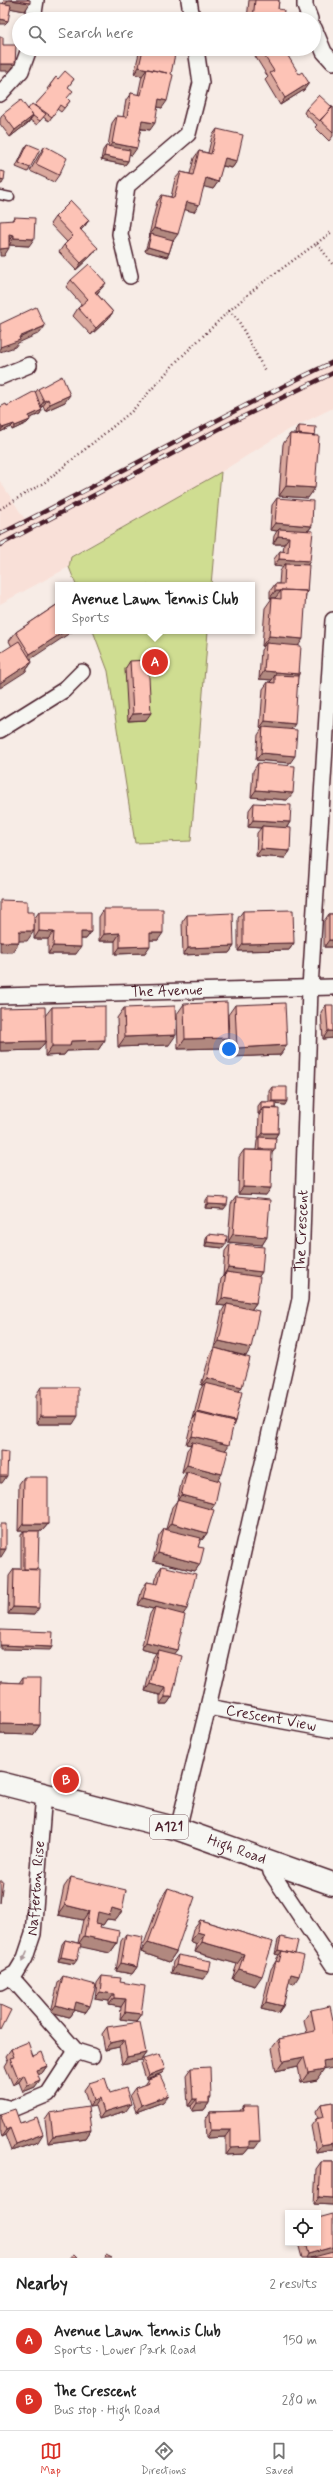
<!DOCTYPE html>
<meta charset="utf-8">
<style>
:root{--surface:#fff;--page:#f2f2f2;--text:#222;--muted:#767676;--line:#e0e0e0;--accent:#d93025}
body{margin:0;font-family:Mynerve,sans-serif;background:var(--page);color:var(--text)}
.controls{position:absolute;right:12px;bottom:12px;display:grid;overflow:hidden;border-radius:0px;box-shadow:0 2px 6px #0003}
.controls button{width:36px;height:36px;display:grid;place-items:center;padding:0;border:0;border-bottom:1px solid var(--line);background:var(--surface);color:var(--text);font:20px sans-serif}
.you{position:absolute;left:229px;top:1049px;width:14px;height:14px;margin:-10px;border:3px solid #fff;border-radius:50%;background:#1a73e8;box-shadow:0 0 0 6px #1a73e833}
.badge{display:grid;place-items:center;width:26px;height:26px;border-radius:50%;background:var(--accent);color:#fff;font-size:13px;font-weight:700}
.pin{position:absolute;translate:-50% -50%;border:2px solid #fff;box-shadow:0 1px 4px #0006}
.popup{position:absolute;left:55px;top:582px;width:200px;height:52px;box-sizing:border-box;display:grid;place-content:center;border-radius:0px;background:var(--surface);filter:drop-shadow(0 1px 3px #0005);font-size:13px;white-space:nowrap;color:var(--muted)}
.popup b{font-size:15px;color:var(--text)}
.popup::after{content:'';position:absolute;left:50%;top:100%;margin-left:-8px;border:8px solid transparent;border-top-color:var(--surface)}
.list{margin:0;padding:0;list-style:none}
h2{display:flex;justify-content:space-between;align-items:center;height:52px;margin:0;padding:0 16px;font-size:17px}
h2 small{font-size:13px;font-weight:400;color:var(--muted)}
.list li{display:grid;grid-template-columns:26px 1fr auto;gap:12px;align-items:center;box-sizing:border-box;height:60px;padding:0 16px;border-top:1px solid var(--line)}
.list b{display:block;font-size:15px;white-space:nowrap}
.list p{margin:0;font-size:13px;white-space:nowrap;color:var(--muted)}
.list em{font-size:13px;font-style:normal;color:var(--muted)}
.icon{flex:none;width:22px;height:22px;fill:none;stroke:currentColor;stroke-width:2;stroke-linecap:round;stroke-linejoin:round}
.map{position:relative;flex:none;width:333px;height:2258px;overflow:hidden}
.search{position:absolute;background:var(--surface);box-shadow:0 2px 6px #0003;left:12px;right:12px;top:12px;height:44px;display:flex;align-items:center;gap:10px;box-sizing:border-box;padding:0 14px;border-radius:22px;color:var(--muted);font-size:15px}
.sheet{height:172px;background:var(--surface)}
nav{display:flex;justify-content:space-around;align-items:center;box-sizing:border-box;height:56px;border-top:1px solid var(--line);background:var(--surface);font-size:11px;color:var(--muted)}
nav a{display:grid;justify-items:center;gap:2px}
nav .on{color:var(--accent)}
.map>svg:first-child{display:block}
.built{fill:#f9e0d8}
.green{fill:#cfdd91;stroke:#8c7e5e}
.lines{fill:none;stroke-linecap:round;stroke-linejoin:round}
.lane-casing{stroke:#4a1f2b;stroke-width:11}
.street-casing{stroke:#4a1f2b;stroke-width:18}
.primary-casing{stroke:#4a1f2b;stroke-width:25}
.path{stroke:#4a1f2b;stroke-width:2.5;stroke-dasharray:1 3;stroke-linecap:butt}
.lane{stroke:#f6f6f2;stroke-width:8}
.street{stroke:#f6f6f2;stroke-width:15}
.primary{stroke:#f6f6f2;stroke-width:22}
.rail-casing{stroke:#4a1f2b;stroke-width:4.5}
.rail{stroke:#f6f6f2;stroke-width:3;stroke-dasharray:9;stroke-linecap:butt}
.wall{fill:#daa89d;stroke:#4a1f2b}
.shaded-wall{fill:#b1887f;stroke:#4a1f2b}
.building{fill:#fdc3b6;stroke:#4a1f2b}
.oneway{fill:#a99598}
.labels{text-anchor:middle;dominant-baseline:central;stroke-width:3;stroke-linejoin:round;paint-order:stroke}
.shield{fill:#f6f6f2;stroke:#7e6067;stroke-width:1}
.shield-label{font-size:14px;font-weight:bold;fill:#4a1f2b}
.street-label{font-size:15px;fill:#4a1f2b;stroke:#f6f6f2}
</style>
<div class="map">
<svg width="333" height="2258" viewBox="0 0 333 2258">
<rect width="100%" height="100%" fill="#f7ece6"/>
<filter id="ink" filterUnits="userSpaceOnUse"><feTurbulence type="fractalNoise" baseFrequency=".025" numOctaves="2"/><feDisplacementMap in="SourceGraphic" scale="8" xChannelSelector="R" yChannelSelector="G"/><feConvolveMatrix kernelMatrix="1 2 1 2 8 2 1 2 1" color-interpolation-filters="sRGB"/></filter>
<g filter="url(#ink)">
<path class="built" d="M333,360V408L286,431L221,472L71,556L69,567L0,604V481L26,521L203,425Z"/>
<path class="green" d="M221,472L211,585H76L69,567L71,557Z
M93,631H208L191,841L135,843L108,671Z"/>
<g class="lines">
<g class="lane-casing">
<path id="lane" d="M0,195L10,197"/>
</g>
<g class="street-casing">
<g id="street">
<path d="M189,0L192,19"/>
<path d="M305,0V6L310,19"/>
<path d="M33,19L36,0"/>
<path d="M314,28L324,52L333,62"/>
<path d="M0,94L21,71L29,49"/>
<path d="M130,276L120,234L127,186L188,134L201,83L196,49"/>
<path d="M0,377L29,365"/>
<path d="M0,730L64,690L82,672"/>
<path id="s1" d="M0,996L333,987"/>
<path id="s2" d="M208,1707L333,1730"/>
<path id="s3" d="M178,1829L208,1707L300,1299L310,988L333,620"/>
<path d="M268,1860L271,1872L333,1965"/>
<path d="M11,1977L76,2051L92,2056"/>
<path id="s4" d="M0,1982L16,1973L25,1958L33,1934L44,1793"/>
<path d="M0,2106L12,2109L48,2094L76,2051"/>
</g>
</g>
<g class="primary-casing">
<g id="primary">
<path id="s5" d="M0,1783L178,1829L333,1884"/>
</g>
</g>
<path class="path" d="M317,243L333,231
M229,311L258,286L317,243L333,265
M0,509L45,482L132,411L177,361L229,311L237,318L265,371"/>
<use href="#lane" class="lane"/>
<use href="#street" class="street"/>
<use href="#primary" class="primary"/>
<g class="rail-casing">
<path id="rail" d="M0,534C112,479 220,415 333,362
M0,545L236,420L333,373"/>
</g>
<use href="#rail" class="rail"/>
</g>
<path class="wall" d="M4,0H30L25,11L10,8L5,24L3,4Z
M249,0H279L278,9L283,19H247Z
M140,49H176L162,108L158,107L150,130L141,129L132,155L129,154L128,161L125,165L101,160L103,150L106,146H108L112,123L117,116L123,117L126,100L131,93L138,95L142,76L134,74Z
M260,49L287,54L304,90L280,105L265,80L268,77L255,56Z
M56,77L58,79H74L68,87L67,98L70,101L61,112L57,109L49,121L43,117L37,125L30,120L28,123L10,137L0,124V119L3,114L28,109L34,106L49,90L47,89Z
M332,107H333V136L329,141L315,127L317,125L304,113L306,109Z
M217,129L237,161L232,168L222,166L218,182L213,189L204,186L194,212L185,209L173,241L169,253L167,257L145,251L149,238L150,235H149L157,202L162,195L171,197L175,179L181,172L190,174L194,158L199,151L208,153L212,136Z
M28,144L30,168L28,172L16,167L25,148Z
M45,146L59,175L54,182L30,171L40,153Z
M14,217L29,246L9,245L4,256L12,220Z
M55,217L89,220L84,227L81,230L92,255L76,270L59,252L64,245L67,242L50,224Z
M71,280L106,283L100,290L97,294L113,312L108,319L91,335L73,316L78,308L82,305L66,287Z
M38,389L65,402L45,411L43,406L41,407L40,414L29,418L27,423L12,430L11,427L0,432V407L7,406L35,393Z
M299,426L315,436L308,498L279,496L283,444L290,434H296L297,429Z
M277,498L312,526L308,531L307,593L306,594L298,645L299,674L298,676L291,729L290,763L256,760L258,735L262,729L260,728L263,689L268,682H270L272,680L259,679L261,650L264,646H262L265,608L272,598H275H270V591L275,584H279L280,571L283,567L274,566V559L280,551L283,552L284,544H273L274,536L277,531L270,530L272,505Z
M58,604L30,659L32,662L25,672L9,641L16,632Z
M130,661L146,720L128,721L125,669Z
M258,763L287,800L251,797L253,771Z
M254,803L290,822L287,827L290,851L285,858L256,856L257,833L261,828L248,827L249,810Z
M104,909L158,940H150L145,953L115,954V941H99V917Z
M243,911L294,943L289,950L238,951V918Z
M39,912L91,932L86,939H81L76,954H48V939H34V919Z
M329,914H333V947H324V921Z
M187,915L234,946L229,953L183,955L182,922Z
M184,1004L221,1048L178,1049L177,1014Z
M235,1005L287,1045L280,1055L230,1057L228,1015Z
M326,1005L333,1038L323,1039L321,1012Z
M52,1007L105,1040L98,1050L67,1051L64,1055L45,1056V1042L39,1050L0,1051V1008L45,1016Z
M124,1008L169,1045L118,1047L117,1018Z
M272,1087L285,1105L276,1104L278,1133L275,1138V1149L272,1153L266,1195L238,1194L239,1157L244,1150H256L257,1141L258,1139L259,1115L260,1114H258V1106L261,1102H269V1091Z
M208,1197L224,1209L205,1208L206,1200Z
M236,1197L267,1237L262,1245L228,1242L231,1204Z
M208,1234L223,1248L205,1246L206,1238Z
M230,1244L262,1272L258,1277L256,1303L251,1310L246,1356L226,1351L239,1391L235,1421L225,1451L217,1480L211,1509L207,1533L202,1540L200,1539L198,1547L200,1564L195,1571L153,1561L159,1536L164,1529H166L172,1507L177,1501L182,1480L186,1473L182,1472L187,1450L191,1445L186,1444L192,1420L193,1419L200,1390L203,1385H201L210,1355L214,1348L222,1311L225,1306L217,1305L221,1279L224,1276H223L225,1251Z
M41,1387L73,1424H36V1395Z
M24,1477L48,1524L42,1531H39L34,1615L8,1614L9,1576L14,1569H21V1535L24,1531H18L19,1484Z
M162,1566L183,1614L177,1650L173,1654L172,1697L167,1704H160V1695L145,1691L153,1658L156,1653L141,1649L150,1614L153,1609L138,1605L142,1589L147,1582L155,1584L157,1573Z
M23,1677L40,1725L33,1735L0,1734V1682L19,1683Z
M71,1877L122,1911L115,1920L107,1919L103,1925L98,1924L100,1927L117,1943L110,1953L80,1946L74,1964L58,1961L62,1944L65,1940L78,1943L83,1920L58,1915L64,1887Z
M168,1888L176,1952L169,1962L141,1952L161,1898Z
M200,1920L273,1942L255,1986L232,1979L237,1964L195,1952L197,1944L190,1941L193,1929Z
M126,1934L137,1967L132,1974L116,1971L121,1941Z
M281,1937L295,1954L294,1984L289,1982L283,2006L278,2013L261,2009L271,1969L276,1961L277,1958L279,1955L275,1954L278,1940Z
M178,1955L204,1979L171,1973L173,1962Z
M63,1976L90,2006L85,2013L74,2010L69,2017L51,2012L58,1983Z
M102,1976L120,1982L141,2014L136,2021L120,2019L121,2007L109,2005V2001L95,1999L97,1983Z
M311,2010L324,2069L317,2080L301,2083L298,2066L276,2071L272,2048L279,2039L307,2033L304,2020Z
M107,2027L146,2053L141,2060L122,2064L119,2047L105,2050L102,2034Z
M11,2049L33,2056L47,2066L42,2073L38,2075L35,2087L23,2092L19,2082L13,2085L5,2066L8,2061L6,2056Z
M143,2059L165,2069L162,2073L146,2079L141,2063Z
M191,2068L209,2101V2103L204,2110L192,2111L191,2106H188L186,2075Z
M148,2079L163,2102L136,2112L130,2095L135,2088L144,2085Z
M89,2083L110,2093L126,2111L99,2119L95,2106L89,2107L84,2090Z
M333,2102V2150V2149L316,2152L311,2126L316,2119L318,2118L316,2111L321,2104Z
M243,2106L255,2148H249L244,2154L226,2155V2137L206,2138L205,2120L210,2112L240,2111Z
M50,2113L91,2130L86,2138L48,2143L45,2120Z
M0,2114L20,2123L38,2142L11,2151L5,2135L1,2137L0,2134Z
M321,2162H333V2205L314,2204L316,2169Z
M298,2243H318L333,2258H302Z"/>
<path class="shaded-wall" d="M8,0H11L30,3L25,11L3,7Z
M0,19L8,21L5,24H0Z
M289,49H291L287,54L285,51Z
M0,64H15L10,71H0Z
M139,67L167,73L147,69L142,76L134,74Z
M309,83L304,90L280,105L285,98Z
M159,99L167,101L162,108L154,106Z
M33,116L28,123L10,137L15,130Z
M142,121L155,123L150,130L137,128Z
M112,143L137,148L132,155L107,150Z
M104,156L128,161L125,165L101,160Z
M225,158L237,161L232,168L219,165Z
M206,178L218,182L213,189L201,186Z
M0,179L4,180L2,184H0Z
M187,202L199,205L194,212L182,209Z
M89,220L84,227L75,236L80,229Z
M154,228L178,234L173,241L151,236V234L150,235H149Z
M9,234L14,235L9,242Z
M14,238L34,239L29,246L9,245Z
M148,247L169,253L167,257L145,251Z
M9,248L4,256H0V249Z
M98,248L92,255L76,270L81,263Z
M106,283L100,290L90,300L95,292Z
M113,312L108,319L91,335L96,328Z
M45,326L40,333L18,343L15,347L0,352V347Z
M70,395L65,402L45,411L50,404Z
M48,399L43,406L39,408L44,401Z
M42,410L40,414L26,420L29,416Z
M30,420L27,423L12,430L15,426Z
M14,424L11,427L0,432L2,428Z
M286,486L315,488L308,498L279,496Z
M275,523L312,526L306,533L279,529L277,531L270,530Z
M278,536L289,537L284,544H273Z
M279,559L310,561L305,569L285,564L283,567L274,566Z
M275,591H281L275,598H270Z
M65,631H73L23,664L30,654Z
M269,636L303,639L296,649L266,643L264,646H262Z
M32,662L25,672L0,688V683Z
M264,671L299,674L294,681L275,675L272,680L259,679Z
M151,713L146,720L128,721L133,714Z
M265,721L295,724L290,731L263,727L262,729L260,728Z
M261,753L295,756L290,763L256,760Z
M256,790L293,793L287,800L251,797Z
M253,820L290,822L285,830L262,826L261,828L248,827Z
M261,849L290,851L285,858L256,856Z
M19,931H34L27,941H12Z
M39,931L54,932L48,939H34Z
M81,932H91L86,939H76Z
M120,933L115,941H99L104,934Z
M150,933H163L158,940H145Z
M329,940H333V947H324Z
M0,942H19L12,952H0Z
M294,943L289,950L238,951L243,944Z
M53,946L81,947L76,954H48Z
M150,946L145,953L115,954L120,947Z
M234,946L229,953L183,955L188,948Z
M328,1031H333V1038L323,1039Z
M176,1035L169,1045L118,1047L125,1037Z
M228,1038L221,1048L178,1049L185,1039Z
M105,1040L98,1050L67,1051L64,1055L45,1056L52,1046L71,1041Z
M46,1041L39,1050L0,1051V1042Z
M287,1045L280,1055L230,1057L237,1048Z
M272,1101H287L285,1105L269,1104Z
M261,1110H262L260,1114H258Z
M263,1133H278L273,1141L259,1138Z
M259,1149H275L272,1153L256,1152Z
M243,1187L271,1188L266,1195L238,1194Z
M208,1204L227,1205L224,1209L205,1208Z
M233,1234L267,1237L262,1245L228,1242Z
M207,1242L226,1244L223,1248L205,1246Z
M228,1268L262,1272L257,1279L226,1272L224,1276H223Z
M222,1298L256,1303L251,1310L227,1304L225,1306L217,1305Z
M219,1341L251,1348L246,1356L214,1348Z
M207,1378L242,1387L236,1395L205,1383L203,1385H201Z
M198,1412L235,1421L230,1428L197,1413L193,1419Z
M41,1416H78L73,1424H36Z
M192,1436L229,1445L224,1452L192,1442L191,1445L186,1444Z
M187,1465L222,1474L217,1481L182,1472Z
M0,1476H7L2,1483H0Z
M181,1495L215,1504L210,1511L176,1503Z
M171,1523L207,1533L202,1540L166,1530Z
M23,1524H48L42,1531H18Z
M0,1549H6L1,1557H0Z
M158,1553L200,1564L195,1571L153,1561Z
M143,1598L187,1609L182,1616L155,1607L153,1609L138,1605Z
M13,1607L39,1608L34,1615L8,1614Z
M146,1642L177,1650L171,1657L158,1650L156,1653L141,1649Z
M0,1645L52,1647L50,1650L0,1649Z
M150,1684L165,1688L160,1695L145,1691Z
M165,1697H172L167,1704H160Z
M0,1724L40,1725L33,1735L0,1734Z
M65,1905L89,1911L83,1920L58,1915Z
M112,1908L122,1911L115,1920L107,1919L103,1925L91,1922L98,1912Z
M197,1932L204,1934L197,1944L190,1941Z
M84,1936L117,1943L110,1953L77,1946Z
M202,1942L244,1954L237,1964L195,1952Z
M148,1943L176,1952L169,1962L141,1952Z
M278,1950L282,1951L279,1955L275,1954Z
M61,1957L77,1960L74,1964L58,1961Z
M121,1963L137,1967L132,1974L116,1971Z
M176,1965L209,1972L204,1979L171,1973Z
M239,1969L262,1976L255,1986L232,1979Z
M291,1974L299,1976L294,1984L286,1981Z
M100,1992L114,1994L109,2001L95,1999Z
M114,1998L126,1999L121,2007L109,2005Z
M76,2002L90,2006L85,2013L71,2009Z
M266,2002L283,2006L278,2013L261,2009Z
M56,2005L74,2010L69,2017L51,2012Z
M125,2012L141,2014L136,2021L120,2019Z
M124,2040L119,2047L105,2050L110,2043Z
M146,2053L141,2060L122,2064L127,2057Z
M304,2057L298,2066L276,2071L283,2061Z
M333,2059V2068L316,2071L323,2061Z
M47,2066L42,2073L31,2077L36,2070Z
M165,2069L162,2073L146,2079L149,2075Z
M324,2070L317,2080L301,2083L308,2073Z
M24,2075L19,2082L13,2085L18,2078Z
M40,2080L35,2087L23,2092L28,2085Z
M169,2095L163,2102L136,2112L141,2105Z
M100,2098L95,2106L89,2107L94,2100Z
M209,2098H211L208,2103H209L204,2110L192,2111L197,2103Z
M193,2099H197L191,2106H188Z
M131,2104L126,2111L99,2119L104,2112Z
M10,2128L5,2135L1,2137L6,2130Z
M91,2130L86,2138L48,2143L53,2136Z
M211,2130H231L226,2137L206,2138Z
M43,2134L38,2142L11,2151L16,2144Z
M249,2141H260L255,2148H249L244,2154L226,2155L231,2148Z
M333,2143V2149L316,2152L321,2145Z
M319,2197L333,2198V2205L314,2204Z
M333,2247V2253L315,2258H306L308,2254Z"/>
<path class="building" d="M11,0H30V3Z
M255,0H279L278,9L284,10L283,19H253Z
M0,3L11,5L8,21L0,19Z
M0,37H3V45H16L15,64H0Z
M143,49H176L171,74L173,75L167,101L159,99L155,123L142,121L137,148L112,143L117,116L127,117L131,93L141,95L147,69L167,73L139,67Z
M260,49H289L285,51L299,74L302,72L309,83L285,98L270,73L274,71Z
M65,71L74,79L68,87L73,91L67,98L70,101L64,108L60,105L52,117L35,105L52,86L50,85L56,77L58,79Z
M319,95L332,107L320,121L306,109Z
M21,100L33,116L15,130L3,114Z
M32,104L46,114L40,121L33,116L28,109Z
M333,107V132L320,120Z
M217,129L243,135L237,161L225,158L218,182L206,178L199,205L187,202L178,234L154,228L162,195L174,198L181,172L193,175L199,151L211,154Z
M28,144L40,149L30,168L19,163Z
M45,146L67,158L59,175L36,164Z
M106,146L130,150L128,161L104,156Z
M0,171L5,172L4,180L0,179Z
M71,201L89,220L80,229L98,248L81,263L64,245L73,236L55,217Z
M14,217L35,218L34,239L14,238V235L9,234V248L0,249V221L14,220Z
M151,234L173,240L169,253L148,247Z
M89,264L106,283L95,292L113,312L96,328L78,308L88,299L71,280Z
M36,307L45,326L19,337L20,340L0,347V332L1,331L0,329V324Z
M62,376L70,395L50,404L48,399L44,401L38,389Z
M35,391L42,410L29,416L30,420L15,426L14,424L2,428L0,424V407L6,404L7,406Z
M299,426L316,427L315,436L299,434Z
M290,434L319,436L315,488L286,486Z
M277,498L313,501L312,526L275,523Z
M279,529L313,531L310,561L279,559L280,551L288,552L289,537L278,536Z
M285,564L309,565L307,593L306,592V591L281,590V591H275V584H284Z
M281,590L306,591L303,639L269,636L272,598L281,599Z
M58,604V631H65L30,654L16,632Z
M19,641L32,662L0,683V653Z
M266,643L301,646L299,674L264,671Z
M148,660L151,713L133,714L130,661Z
M275,675L298,676L295,724L265,721L268,682L275,683Z
M263,727L297,730L295,756L261,753Z
M258,763L295,766L293,793L256,790Z
M254,803L291,805L290,822L253,820Z
M262,826L291,828L290,851L261,849Z
M0,900L27,901V912H34V931H19V942H0Z
M104,909H163V933H150V946L120,947V933L104,934Z
M293,910L294,943L243,944V911Z
M39,912H91V932H81V947L53,946L54,932L39,931Z
M233,913L234,946L188,948L187,915Z
M329,914H333V940H329Z
M227,1002L228,1038L185,1039L184,1004Z
M285,1003L287,1045L237,1048L235,1005Z
M326,1005H333V1031H328Z
M105,1006V1040L71,1041L70,1046H52V1007Z
M175,1006L176,1035L125,1037L124,1008Z
M45,1007L46,1041L0,1042V1008Z
M272,1087H287V1101H272Z
M261,1102H276V1108H264L262,1110H261Z
M264,1108L279,1109L278,1133H263Z
M259,1137L276,1138L275,1149H259Z
M244,1150L272,1151L271,1188L243,1187Z
M208,1197L228,1198L227,1205L208,1204Z
M236,1197L270,1200L267,1237L233,1234Z
M208,1234L227,1236L226,1244L207,1242Z
M230,1244L264,1247L262,1272L228,1268Z
M226,1272L260,1277L256,1303L222,1298Z
M227,1304L259,1311L251,1348L219,1341Z
M215,1348L250,1358L242,1387L207,1378Z
M205,1383L242,1392L235,1421L198,1412Z
M41,1387H78V1416H41Z
M197,1413L234,1422L229,1445L192,1436Z
M192,1442L228,1451L222,1474L187,1465Z
M0,1451L8,1452L7,1476H0Z
M187,1472L220,1481L215,1504L181,1495Z
M24,1477H48V1524H23Z
M177,1500L214,1510L207,1533L171,1523Z
M0,1524H6V1549H0Z
M164,1529L201,1538L198,1547L204,1548L200,1564L158,1553Z
M24,1531H39L38,1569H24Z
M162,1566L196,1574L187,1609L143,1598L147,1582L158,1584Z
M14,1569L40,1570L39,1608L13,1607Z
M155,1607L185,1615L177,1650L146,1642Z
M0,1630L53,1632L52,1647L0,1645Z
M158,1650L182,1656L172,1697H165V1688L150,1684Z
M23,1677H41L40,1725L0,1724V1682L23,1683Z
M71,1877L126,1890L122,1911L112,1908L110,1915L98,1912L96,1923L101,1924L100,1927L119,1931L117,1943L84,1936L89,1911L65,1905Z
M0,1881H3L0,1903Z
M168,1888L195,1897L176,1952L148,1943Z
M200,1920L273,1942L262,1976L239,1969L244,1954L202,1942L204,1934L197,1932Z
M126,1934L143,1937L137,1967L121,1963Z
M281,1937L298,1941L295,1954L278,1950Z
M65,1940L81,1944L77,1960L61,1957Z
M282,1951L304,1956L299,1976L291,1974L283,2006L266,2002L276,1961L279,1962Z
M178,1955L211,1961L209,1972L176,1965Z
M63,1976L96,1985L90,2006L76,2002L74,2010L56,2005Z
M102,1976L121,1978L120,1982L145,1986L141,2014L125,2012L126,1999L114,1998V1994L100,1992Z
M0,2005L11,2010L1,2030L0,2029Z
M330,2006L333,2020V2059L323,2061L324,2070L308,2073L304,2057L283,2061L279,2039L315,2031L311,2010Z
M140,2022L146,2053L127,2057L124,2040L110,2043L107,2027Z
M28,2042L33,2056L42,2052L47,2066L36,2070L40,2080L28,2085L24,2075L18,2078L10,2058L14,2057L11,2049Z
M160,2054L165,2069L149,2075L143,2059Z
M210,2067L211,2098H209V2103H197V2099H193L191,2068Z
M160,2075L169,2095L141,2105L135,2088L149,2083L148,2079Z
M105,2078L110,2093L126,2088L131,2104L104,2112L100,2098L94,2100L89,2083Z
M333,2102V2143L321,2145L316,2119L324,2117L321,2104Z
M243,2106H258L260,2141H249V2147L231,2148V2130H211L210,2112L244,2111Z
M88,2107L91,2130L53,2136L50,2113Z
M15,2109L20,2123L37,2117L43,2134L16,2144L10,2128L6,2130L0,2114Z
M321,2162H333V2198L319,2197Z
M333,2214V2247L308,2254L305,2243H318V2218Z
M333,2252V2258H310Z
M74,2255L77,2258H69Z
M106,2255L112,2258H105Z"/>
<defs><path id="oneway-solid" d="M-6-.8H1V-3.2L6.5 0L1 3.2V.8H-6Z"/></defs>
<use class="oneway" href="#oneway-solid" transform="translate(25 1956) rotate(113)"/>
</g>
<g class="labels">
<rect class="shield" x="150" y="1815" width="38" height="24" rx="3"/>
<g class="shield-label">
<text x="169" y="1827">A121</text>
</g>
<g class="street-label">
<text stroke="none"><textPath href="#s1" startOffset="167">The Avenue</textPath></text>
<text stroke="none"><textPath href="#s3" startOffset="612">The Crescent</textPath></text>
<text stroke="none"><textPath href="#s2" startOffset="64">Crescent View</textPath></text>
<text stroke="none"><textPath href="#s5" startOffset="246">High Road</textPath></text>
<text stroke="none"><textPath href="#s4" startOffset="107">Nafferton Rise</textPath></text>
</g>
</g>
</svg>
<div class="controls">
<button><svg class="icon" aria-label="locate" viewBox="0 0 24 24"><circle cx="12" cy="12" r="6"/><path d="M12 2v4M12 18v4M2 12h4M18 12h4"/></svg></button>
</div>
<div class="you"></div>
<div class="pin badge" style="left:155px;top:662px">A</div>
<div class="popup"><b>Avenue Lawn Tennis Club</b>Sports</div>
<div class="pin badge" style="left:66px;top:1780px">B</div>
<div class="search"><svg class="icon" aria-label="search" viewBox="0 0 24 24"><circle cx="10" cy="10" r="6"/><path d="M15 15l6 6"/></svg>Search here</div>
</div>
<section class="sheet">
<h2>Nearby<small>2 results</small></h2>
<ul class="list">
<li><span class="badge">A</span><div><b>Avenue Lawn Tennis Club</b><p>Sports · Lower Park Road</p></div><em>150 m</em></li>
<li><span class="badge">B</span><div><b>The Crescent</b><p>Bus stop · High Road</p></div><em>280 m</em></li>
</ul>
</section>
<nav>
<a class="on"><svg class="icon" aria-label="map" viewBox="0 0 24 24"><path d="M3 6l6-2 6 2 6-2v14l-6 2-6-2-6 2zM9 4v14M15 6v14"/></svg>Map</a>
<a><svg class="icon" aria-label="directions" viewBox="0 0 24 24"><path d="M12 3l9 9-9 9-9-9zM9 14v-3h6M13 9l2 2-2 2"/></svg>Directions</a>
<a><svg class="icon" aria-label="saved" viewBox="0 0 24 24"><path d="M7 4h10v16l-5-4-5 4z"/></svg>Saved</a>
</nav>
